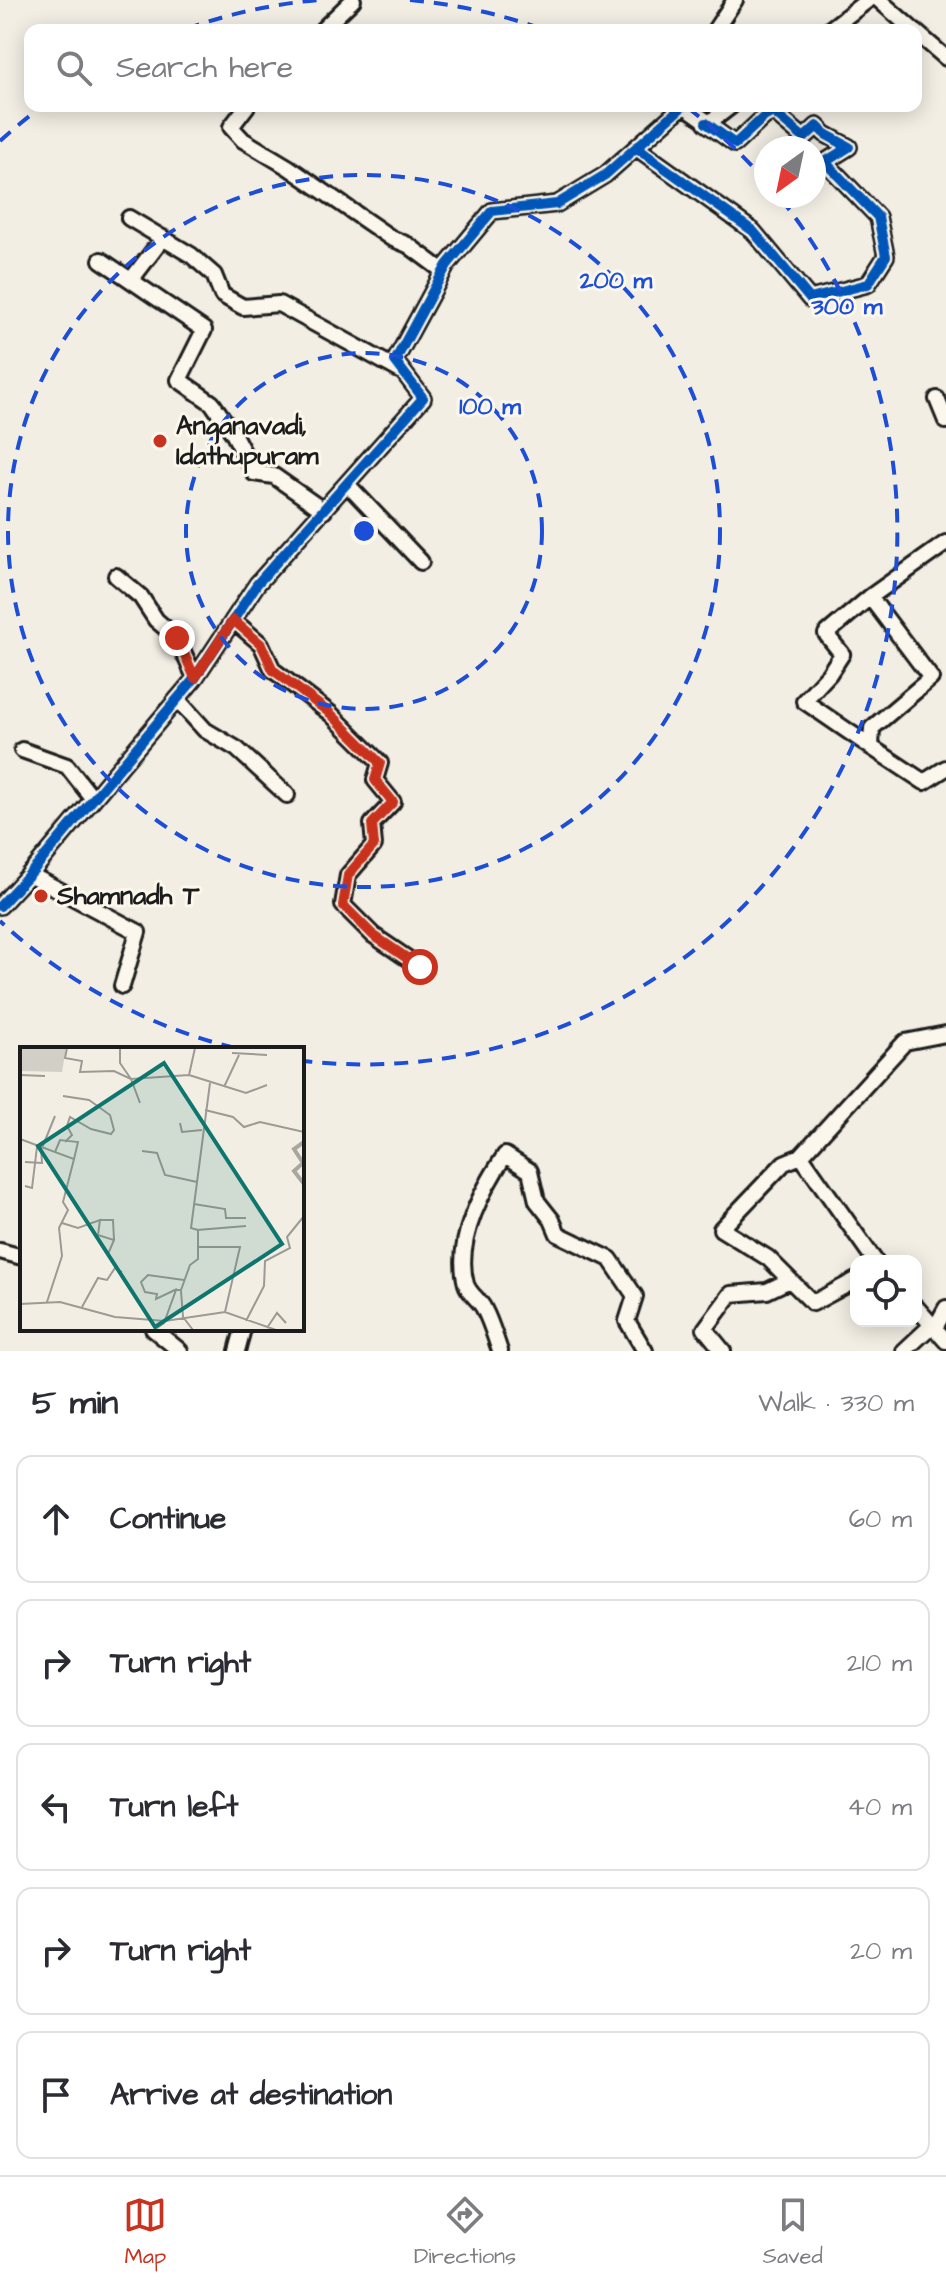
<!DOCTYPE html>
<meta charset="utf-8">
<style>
:root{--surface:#fff;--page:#f2f2f3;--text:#2b2b33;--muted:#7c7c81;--line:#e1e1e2;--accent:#c8321e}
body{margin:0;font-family:"Architects Daughter",sans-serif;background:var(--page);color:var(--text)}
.controls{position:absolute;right:24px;bottom:24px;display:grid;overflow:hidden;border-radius:16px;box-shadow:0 4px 20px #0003}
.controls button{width:72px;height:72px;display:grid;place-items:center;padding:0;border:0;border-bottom:2px solid var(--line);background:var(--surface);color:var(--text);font:40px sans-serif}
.compass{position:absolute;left:754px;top:136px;width:72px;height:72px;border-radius:50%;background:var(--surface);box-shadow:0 4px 20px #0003;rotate:213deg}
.stop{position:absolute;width:24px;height:24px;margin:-18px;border:6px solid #c8321e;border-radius:50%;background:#fff}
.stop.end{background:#c8321e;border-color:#fff;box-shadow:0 2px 8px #0008}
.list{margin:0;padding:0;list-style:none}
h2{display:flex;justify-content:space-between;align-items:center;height:104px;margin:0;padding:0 32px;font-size:34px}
h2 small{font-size:26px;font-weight:400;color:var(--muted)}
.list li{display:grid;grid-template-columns:52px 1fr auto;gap:24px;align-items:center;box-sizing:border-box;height:128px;margin:0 16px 16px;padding:0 16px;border:2px solid var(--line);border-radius:16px}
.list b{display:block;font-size:30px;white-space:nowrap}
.list em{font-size:26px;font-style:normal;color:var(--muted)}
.icon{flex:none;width:44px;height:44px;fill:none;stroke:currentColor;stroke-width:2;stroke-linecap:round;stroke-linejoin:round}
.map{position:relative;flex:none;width:946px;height:1351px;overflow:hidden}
.search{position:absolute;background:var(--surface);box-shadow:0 4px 20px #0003;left:24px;right:24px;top:24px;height:88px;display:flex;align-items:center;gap:20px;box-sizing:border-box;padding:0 28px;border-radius:16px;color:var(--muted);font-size:30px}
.sheet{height:824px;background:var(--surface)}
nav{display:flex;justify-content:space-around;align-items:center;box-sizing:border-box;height:112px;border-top:2px solid var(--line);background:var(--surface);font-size:22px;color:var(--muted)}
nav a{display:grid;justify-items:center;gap:4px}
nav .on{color:var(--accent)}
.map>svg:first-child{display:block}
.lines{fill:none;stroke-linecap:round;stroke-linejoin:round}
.minor-casing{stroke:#1c1c1c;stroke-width:20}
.minor{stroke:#fbf7ec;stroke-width:14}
.cycleway-casing{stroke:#fbf7ec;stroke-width:15}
.cycleway{stroke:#0057b8;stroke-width:10}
.route{stroke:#c8321e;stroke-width:10}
.ring{fill:none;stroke:#1d4ed8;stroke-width:4;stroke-dasharray:14 10}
.poi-dot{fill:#c8321e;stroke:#fbf7ec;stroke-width:3}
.labels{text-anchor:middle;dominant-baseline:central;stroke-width:6;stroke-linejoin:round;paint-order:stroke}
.poi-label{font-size:26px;font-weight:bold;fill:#1c1c1c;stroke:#fbf7ec;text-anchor:start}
.inset-river{fill:none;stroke:#a9a6a0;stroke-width:4}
.inset-road{fill:none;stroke:#9c9a94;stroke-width:2}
.view{fill:#0f766e;fill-opacity:0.15;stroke:#0f766e;stroke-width:4}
.inset-edge{fill:none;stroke:#1c1c1c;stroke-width:4}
.centre{fill:#1d4ed8;stroke:#fbf7ec;stroke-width:4}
.ring-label{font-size:24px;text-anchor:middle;font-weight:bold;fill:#1d4ed8;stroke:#fbf7ec;stroke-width:6;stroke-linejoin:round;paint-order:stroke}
</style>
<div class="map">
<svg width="946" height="1351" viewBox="0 0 946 1351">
<rect width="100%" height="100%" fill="#f2eee4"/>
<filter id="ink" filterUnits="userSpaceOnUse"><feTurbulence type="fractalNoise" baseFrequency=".0125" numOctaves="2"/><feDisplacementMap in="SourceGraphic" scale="16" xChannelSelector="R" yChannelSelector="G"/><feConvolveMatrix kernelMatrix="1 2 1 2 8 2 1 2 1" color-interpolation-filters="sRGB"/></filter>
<g filter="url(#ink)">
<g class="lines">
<g class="minor-casing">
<path id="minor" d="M879,0L913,30
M322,30L353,0
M715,30L735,0
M829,30L868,0
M916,32L946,58
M247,106L231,127L243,140L288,167L391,238L408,245L443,271
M685,106L709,123L731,106
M637,148L753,231L810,299L868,284L886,256L878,217L825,162L849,147L825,134L817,126L804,138L773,112L764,117L735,144L706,123
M129,218L191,255L214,275L222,295L243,307L279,304L399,370
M101,260L204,330L179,380L212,403L233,433L254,473L274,476L324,511
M131,280L163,238
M937,399L946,421
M348,485L421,562
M946,543L870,597L931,678L872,728L871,747L924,782L946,768
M116,576L141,597L156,620L177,638L195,678
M870,597L826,634L842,654L829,674L804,701L871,747
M233,620L261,644L273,670L331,714L380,763L375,780L393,802L372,824L374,845L348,875L343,905L373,935L420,967
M177,699L205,730L237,749L287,795
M22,750L67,766L93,799
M29,874L138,932L122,986
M0,906L36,867L195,678L257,584L423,398L395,361L447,265L492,211L557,204L605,175L683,106
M801,1156L784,1163L721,1229L768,1258L813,1303L856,1280
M0,1251L22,1257
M875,1261L801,1156L905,1042L946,1034
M916,1307L946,1341
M935,1328L946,1308
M153,1329L180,1351
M237,1351L243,1329
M500,1351C495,1337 491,1322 484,1309C480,1300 469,1294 466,1284C454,1241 482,1190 505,1155L530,1171L537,1201L552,1220L558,1234L610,1259L635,1296L627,1321L645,1351
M723,1351L705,1329L731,1294L767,1291L790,1280
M904,1351L932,1325"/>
</g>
<use href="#minor" class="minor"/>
<g class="cycleway-casing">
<path id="cycleway" d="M637,148L753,231L810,299L868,284L886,256L878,217L825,162L849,147L825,134L817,126L804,138L773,112L764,117L735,144L706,123
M0,906L36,867L195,678L257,584L423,398L395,361L447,265L492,211L557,204L605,175L683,106"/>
</g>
<use href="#cycleway" class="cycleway"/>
</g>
</g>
<g class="lines" filter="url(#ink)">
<path class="route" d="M177,638L195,678L233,620L261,644L273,670L331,714L380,763L375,780L393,802L372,824L374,845L348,875L343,905L373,935L420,967"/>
</g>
<g class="ring">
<circle cx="364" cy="531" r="178"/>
<circle cx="364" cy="531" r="356"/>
<path d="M235 1048A533 533 0 0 1 0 921M0 141A533 533 0 0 1 40 108M186 29A533 533 0 0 1 318 0M410 0A533 533 0 0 1 542 29M688 108A533 533 0 0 1 763 178M781 199A533 533 0 0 1 304 1061"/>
</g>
<g class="poi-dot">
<circle cx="160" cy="441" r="8"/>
<circle cx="41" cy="896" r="8"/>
</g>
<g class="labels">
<g class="poi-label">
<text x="176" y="426">Anganavadi,<tspan x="176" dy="30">Idathupuram</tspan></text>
<text x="57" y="896">Shamnadh T</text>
</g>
</g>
<g transform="translate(20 1047)">
<rect width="284" height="284" fill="#f2eee4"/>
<path d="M0,1H46L42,25L0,24Z" fill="#d2cfc6"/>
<path class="inset-river" d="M284,95L274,102L283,116L274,124L284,137"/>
<path class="inset-road" d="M47,1L45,11L62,14L60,25L94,24L111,32L120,56M100,1V16L111,32L169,28M175,1L169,28L226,46L247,38M212,6L247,8M0,28L25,29M204,40L219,8M43,49L69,53L90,68L94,83L91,87L71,82L50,70L47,79L52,88L45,95M185,63L213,70L224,80L240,75L284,85M160,76L162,85L182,83M0,92L54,112L43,155L48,163L39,181L42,209L27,255M22,101L35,69M122,104L137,106L145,128L177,135M35,105L40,93L58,95L54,112M5,115L22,116L21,101M5,139L12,141L17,100M174,157L205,162L206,171H226M81,173H93L94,193M42,176L58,181L80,173L78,188L94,193L88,207M177,183L226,179M179,200H220L205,265M157,242L136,252L137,247L125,245L121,235L128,228L164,233M161,244L163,270L173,283M0,257L40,255L95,270L145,274L205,265L256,283M62,260L78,231L87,233L95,221L102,225M226,274L244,239L245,214L270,201L267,190L284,169M247,281L257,266L266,276M134,283L144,276L156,243H161L170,218L178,212V183L171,181L190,36"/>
<path class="view" d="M144,16L262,197L135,280L18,99Z"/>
<rect width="284" height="284" class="inset-edge"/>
</g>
<circle cx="364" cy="531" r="12" class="centre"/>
<g class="ring-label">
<text x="616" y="288">200 m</text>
<text x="847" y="314">300 m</text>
<text x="490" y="414">100 m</text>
</g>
</svg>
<div class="controls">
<button><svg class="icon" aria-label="locate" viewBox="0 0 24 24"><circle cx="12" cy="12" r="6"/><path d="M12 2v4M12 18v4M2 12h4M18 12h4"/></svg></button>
</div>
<svg class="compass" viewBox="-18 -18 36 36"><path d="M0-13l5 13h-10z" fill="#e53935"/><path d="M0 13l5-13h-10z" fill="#7c7c81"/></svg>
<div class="stop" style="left:420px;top:967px"></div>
<div class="stop end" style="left:177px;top:638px"></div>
<div class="search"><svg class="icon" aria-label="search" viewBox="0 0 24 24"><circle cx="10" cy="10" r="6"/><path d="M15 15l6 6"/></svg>Search here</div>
</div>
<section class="sheet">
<h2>5 min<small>Walk · 330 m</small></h2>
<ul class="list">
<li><svg class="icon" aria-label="ahead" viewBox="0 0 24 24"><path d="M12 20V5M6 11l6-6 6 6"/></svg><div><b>Continue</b></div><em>60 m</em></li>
<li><svg class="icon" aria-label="right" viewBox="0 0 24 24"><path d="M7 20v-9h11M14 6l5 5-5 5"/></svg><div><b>Turn right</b></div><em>210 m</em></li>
<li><svg class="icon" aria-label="left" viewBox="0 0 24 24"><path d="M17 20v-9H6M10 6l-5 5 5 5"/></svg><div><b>Turn left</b></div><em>40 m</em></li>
<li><svg class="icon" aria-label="right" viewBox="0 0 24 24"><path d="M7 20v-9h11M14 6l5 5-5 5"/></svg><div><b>Turn right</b></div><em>20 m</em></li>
<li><svg class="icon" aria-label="arrive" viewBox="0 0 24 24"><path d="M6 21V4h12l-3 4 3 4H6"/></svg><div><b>Arrive at destination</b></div></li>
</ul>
</section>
<nav>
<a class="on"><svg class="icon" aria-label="map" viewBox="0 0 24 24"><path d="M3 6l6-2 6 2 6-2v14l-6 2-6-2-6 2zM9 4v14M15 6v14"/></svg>Map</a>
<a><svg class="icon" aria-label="directions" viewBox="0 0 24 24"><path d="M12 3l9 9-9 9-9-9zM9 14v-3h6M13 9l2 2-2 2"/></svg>Directions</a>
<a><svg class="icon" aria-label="saved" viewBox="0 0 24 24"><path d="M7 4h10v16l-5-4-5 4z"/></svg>Saved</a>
</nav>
